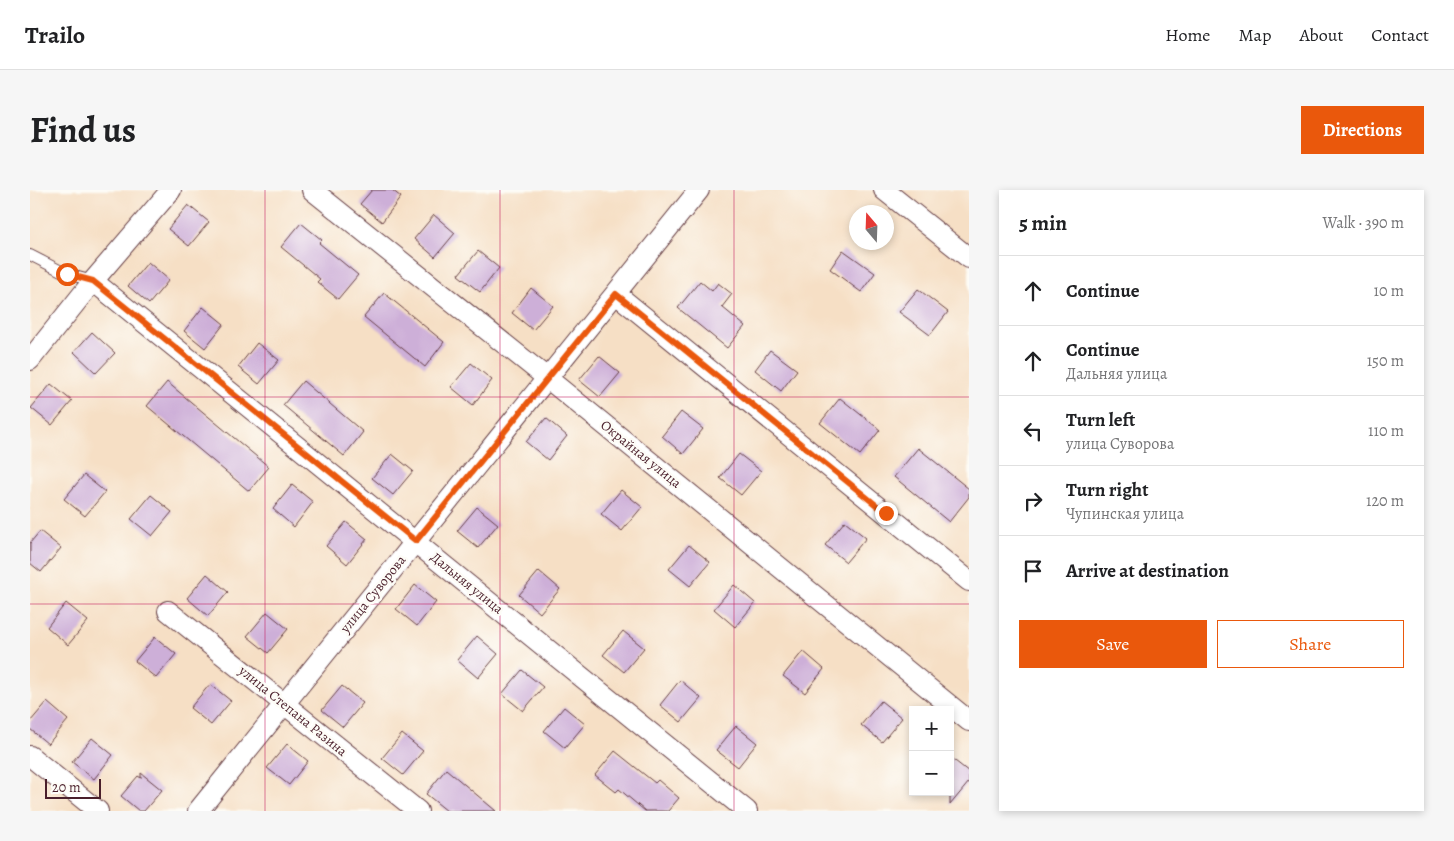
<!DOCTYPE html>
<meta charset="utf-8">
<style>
:root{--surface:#fff;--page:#f6f6f6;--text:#202124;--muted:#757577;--line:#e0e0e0;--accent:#ea580c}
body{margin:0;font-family:Alegreya,serif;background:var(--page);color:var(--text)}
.controls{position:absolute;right:15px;bottom:15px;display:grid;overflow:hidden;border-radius:0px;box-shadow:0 2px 8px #0003}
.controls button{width:45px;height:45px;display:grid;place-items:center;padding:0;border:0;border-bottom:1px solid var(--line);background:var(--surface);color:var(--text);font:25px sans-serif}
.compass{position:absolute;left:819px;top:15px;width:45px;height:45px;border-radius:50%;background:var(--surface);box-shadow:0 2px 8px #0003;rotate:341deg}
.scale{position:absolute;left:15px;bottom:12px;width:56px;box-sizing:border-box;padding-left:5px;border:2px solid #4a1f2b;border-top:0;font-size:14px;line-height:18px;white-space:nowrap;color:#4a1f2b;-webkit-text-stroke:4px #fdfcf7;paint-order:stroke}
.stop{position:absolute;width:15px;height:15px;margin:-11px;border:4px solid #ea580c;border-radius:50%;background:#fff}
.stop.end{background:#ea580c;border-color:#fff;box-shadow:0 1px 5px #0008}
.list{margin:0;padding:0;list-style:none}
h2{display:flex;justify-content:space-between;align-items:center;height:65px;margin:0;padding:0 20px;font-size:21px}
h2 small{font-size:16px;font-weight:400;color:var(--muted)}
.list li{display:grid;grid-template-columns:32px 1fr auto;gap:15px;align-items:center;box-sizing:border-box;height:70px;padding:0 20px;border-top:1px solid var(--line)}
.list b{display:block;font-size:19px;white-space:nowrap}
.list p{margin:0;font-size:16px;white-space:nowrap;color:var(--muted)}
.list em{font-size:16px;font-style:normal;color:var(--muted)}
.actions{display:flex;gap:10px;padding:15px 20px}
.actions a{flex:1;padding:11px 0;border:1px solid var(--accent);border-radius:0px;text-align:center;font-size:18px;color:var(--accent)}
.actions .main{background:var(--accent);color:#fff}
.icon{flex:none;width:28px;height:28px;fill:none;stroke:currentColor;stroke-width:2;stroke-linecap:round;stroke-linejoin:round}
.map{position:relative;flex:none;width:939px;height:621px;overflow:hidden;border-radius:0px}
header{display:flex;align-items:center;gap:30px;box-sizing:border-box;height:70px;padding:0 25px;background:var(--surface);border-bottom:1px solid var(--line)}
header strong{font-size:24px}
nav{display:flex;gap:28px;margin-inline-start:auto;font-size:18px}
.intro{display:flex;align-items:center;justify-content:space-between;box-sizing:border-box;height:120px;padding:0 30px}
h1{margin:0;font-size:35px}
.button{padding:12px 22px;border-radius:0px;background:var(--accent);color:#fff;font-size:18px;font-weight:700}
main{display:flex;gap:30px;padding:0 30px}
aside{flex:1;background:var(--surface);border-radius:0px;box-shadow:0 2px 8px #0003}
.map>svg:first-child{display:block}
.building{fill:#cdafd8}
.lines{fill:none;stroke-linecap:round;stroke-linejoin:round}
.lane-casing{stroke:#643c42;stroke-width:12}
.street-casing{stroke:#643c42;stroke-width:22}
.lane{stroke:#fff;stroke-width:10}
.street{stroke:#fff;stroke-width:20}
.route{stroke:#ea580c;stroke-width:6}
.grid{fill:none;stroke:#c2185b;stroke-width:1;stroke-opacity:0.55}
.labels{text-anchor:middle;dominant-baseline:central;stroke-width:5;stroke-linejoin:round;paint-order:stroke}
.street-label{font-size:14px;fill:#4a1f2b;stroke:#fdfcf7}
</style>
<header>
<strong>Trailo</strong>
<nav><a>Home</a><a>Map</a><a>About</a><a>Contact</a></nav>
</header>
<div class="intro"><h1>Find us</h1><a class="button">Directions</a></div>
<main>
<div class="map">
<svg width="939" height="621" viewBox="0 0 939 621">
<rect width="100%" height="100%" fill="#fdfcf7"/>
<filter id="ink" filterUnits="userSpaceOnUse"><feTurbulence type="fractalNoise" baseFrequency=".02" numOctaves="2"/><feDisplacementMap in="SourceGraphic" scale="10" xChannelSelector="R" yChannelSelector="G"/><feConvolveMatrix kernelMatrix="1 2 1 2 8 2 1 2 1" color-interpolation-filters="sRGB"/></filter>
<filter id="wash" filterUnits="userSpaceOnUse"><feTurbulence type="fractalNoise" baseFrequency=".0096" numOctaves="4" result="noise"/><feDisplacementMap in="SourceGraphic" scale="20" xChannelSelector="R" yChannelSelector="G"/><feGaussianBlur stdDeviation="1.12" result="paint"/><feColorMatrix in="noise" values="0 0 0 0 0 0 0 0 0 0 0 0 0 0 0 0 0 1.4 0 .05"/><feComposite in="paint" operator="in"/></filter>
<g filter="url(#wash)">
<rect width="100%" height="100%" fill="#f6dfc5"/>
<g id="blocks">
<path class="building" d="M342,0H362L371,7L352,32L330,14Z
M158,15L179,32L159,56L138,39Z
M404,25L425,43L405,67L384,49Z
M271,33L292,50L289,53L328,85L308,109L287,92L290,89L251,57Z
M813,60L845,83L831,102L800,79Z
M448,61L469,78L450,102L428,85Z
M118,72L139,90L119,114L98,96Z
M670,91L682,101L688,93L702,104L692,117L715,136L697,158L648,118Z
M501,98L523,116L503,140L482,123Z
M888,99L918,122L900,145L869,122Z
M354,103L414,152L395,177L334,127Z
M173,117L194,134L175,158L154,141Z
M62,142L85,163L66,183L44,162Z
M227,153L249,170L229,194L208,177Z
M740,160L767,180L751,201L725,180Z
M569,166L590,183L570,207L549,190Z
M441,173L462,190L443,215L421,197Z
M273,191L333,242L314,266L253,215Z
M137,192L239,277L219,301L117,216Z
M21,194L42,211L22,235L1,218Z
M810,208L850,240L830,265L790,233Z
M651,222L673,239L653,264L632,246Z
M516,228L537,246L518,270L496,252Z
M888,258L939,299V307L919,332L864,287Z
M362,264L383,281L363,305L342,288Z
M709,264L731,281L711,305L690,288Z
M54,285L75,302L55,326L34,309Z
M262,295L283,312L264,337L243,319Z
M591,300L612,317L592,341L571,324Z
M121,305L142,322L122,346L101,329Z
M447,317L468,334L448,358L427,341Z
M815,331L836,348L816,372L795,355Z
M316,332L337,349L317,374L296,356Z
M10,341L31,358L11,382L0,373V353Z
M659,355L680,372L660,396L639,379Z
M509,381L530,399L510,423L489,405Z
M177,384L198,402L178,426L157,408Z
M385,395L406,412L387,436L366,419Z
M704,395L725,413L705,437L684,419Z
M36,413L58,431L38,455L17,437Z
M237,422L258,439L238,463L217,446Z
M593,441L614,458L594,482L573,465Z
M447,446L468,464L448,488L427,470Z
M125,447L146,464L126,488L105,471Z
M773,461L794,479L775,503L753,486Z
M492,480L513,497L493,521L472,504Z
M650,490L671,508L651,532L630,515Z
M180,494L201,511L181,535L160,518Z
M312,496L333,513L313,537L292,520Z
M851,511L872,528L852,552L831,535Z
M17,512L38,530L18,554L0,539V532Z
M534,517L555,534L535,558L514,541Z
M706,536L727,553L708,577L686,560Z
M372,544L393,561L373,585L352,568Z
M62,548L83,565L64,589L42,572Z
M257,554L278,571L259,595L237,578Z
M585,561L625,593L628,590L649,608L638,621H615L589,599L586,602L565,585Z
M920,567L939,582V592L920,615Z
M416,579L466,621H417L396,604Z
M111,583L132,600L114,621H109L91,606L108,586L111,588Z"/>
</g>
</g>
<g filter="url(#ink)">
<use href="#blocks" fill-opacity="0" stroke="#643c42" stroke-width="1"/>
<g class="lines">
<g class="lane-casing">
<path id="lane" d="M0,65L37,84L63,91"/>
</g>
<g class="street-casing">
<path id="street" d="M282,0L517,188L939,531
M854,0L939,68
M63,91L717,621
M586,104L939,391
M0,170L63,91L141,0
M138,421L388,621
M0,566L68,621
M168,621L669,0"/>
</g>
<use href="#lane" class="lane"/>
<use href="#street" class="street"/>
</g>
</g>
<g class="lines" filter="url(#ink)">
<path class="route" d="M37,84L63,91L386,351L586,104L856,323"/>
</g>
<path class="grid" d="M235,0V621M470,0V621M704,0V621M0,207H939M0,414H939"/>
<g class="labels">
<g class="street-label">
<text transform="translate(611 264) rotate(39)">Окрайная улица</text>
<text transform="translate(437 393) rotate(39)">Дальняя улица</text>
<text transform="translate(343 404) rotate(-51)">улица Суворова</text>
<text transform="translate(263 521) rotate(39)">улица Степана Разина</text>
</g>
</g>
</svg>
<div class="controls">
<button>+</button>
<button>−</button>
</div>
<svg class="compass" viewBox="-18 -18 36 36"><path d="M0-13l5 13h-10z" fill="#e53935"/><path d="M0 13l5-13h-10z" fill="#757577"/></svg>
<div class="scale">20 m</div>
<div class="stop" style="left:37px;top:84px"></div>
<div class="stop end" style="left:856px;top:323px"></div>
</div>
<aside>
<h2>5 min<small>Walk · 390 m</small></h2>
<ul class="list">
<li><svg class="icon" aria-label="ahead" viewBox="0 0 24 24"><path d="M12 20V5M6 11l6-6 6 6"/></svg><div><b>Continue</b></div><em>10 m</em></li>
<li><svg class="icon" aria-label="ahead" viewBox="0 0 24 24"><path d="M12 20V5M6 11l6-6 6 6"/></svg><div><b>Continue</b><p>Дальняя улица</p></div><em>150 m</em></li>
<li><svg class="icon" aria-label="left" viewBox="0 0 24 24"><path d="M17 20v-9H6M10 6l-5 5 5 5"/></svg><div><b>Turn left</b><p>улица Суворова</p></div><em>110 m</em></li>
<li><svg class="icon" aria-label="right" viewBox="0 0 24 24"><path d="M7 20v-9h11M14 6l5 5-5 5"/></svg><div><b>Turn right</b><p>Чупинская улица</p></div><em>120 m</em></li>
<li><svg class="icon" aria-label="arrive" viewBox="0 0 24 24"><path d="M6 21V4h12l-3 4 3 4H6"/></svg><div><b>Arrive at destination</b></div></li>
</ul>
<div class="actions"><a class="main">Save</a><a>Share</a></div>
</aside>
</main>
